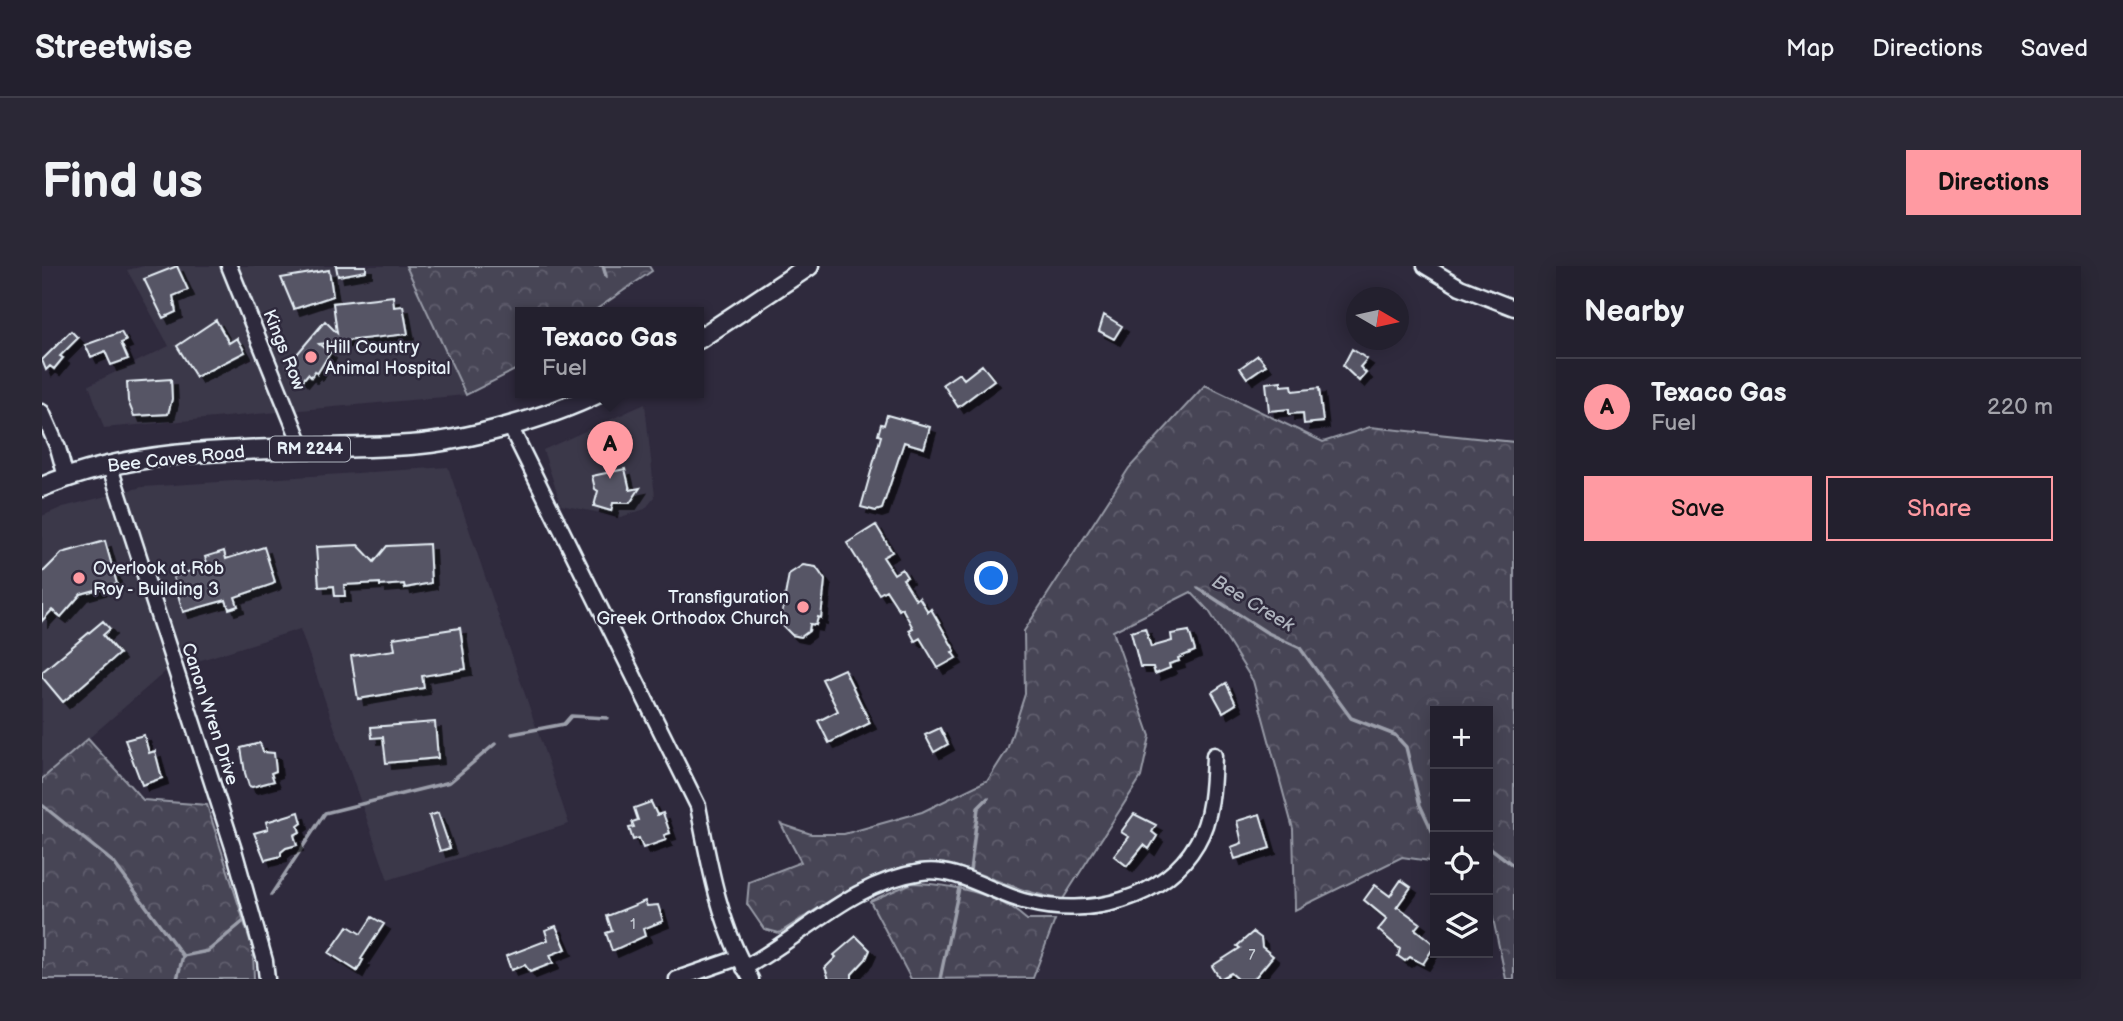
<!DOCTYPE html>
<meta charset="utf-8">
<style>
:root{--surface:#23202e;--page:#2b2836;--text:#f1f3f6;--muted:#a3a3aa;--line:#403e4a;--accent:#ff9aa2}
body{margin:0;font-family:"Balsamiq Sans",sans-serif;background:var(--page);color:var(--text)}
.controls{position:absolute;right:21px;bottom:21px;display:grid;overflow:hidden;border-radius:0px;box-shadow:0 4px 18px #0003}
.controls button{width:63px;height:63px;display:grid;place-items:center;padding:0;border:0;border-bottom:2px solid var(--line);background:var(--surface);color:var(--text);font:35px sans-serif}
.compass{position:absolute;left:1304px;top:21px;width:63px;height:63px;border-radius:50%;background:var(--surface);box-shadow:0 4px 18px #0003;rotate:99deg}
.you{position:absolute;left:950px;top:313px;width:24px;height:24px;margin:-18px;border:5px solid #fff;border-radius:50%;background:#1a73e8;box-shadow:0 0 0 10px #1a73e833}
.badge{display:grid;place-items:center;width:46px;height:46px;border-radius:50%;background:var(--accent);color:#111;font-size:23px;font-weight:700}
.pin{position:absolute;translate:-50% -58px;filter:drop-shadow(0 2px 4px #0008)}
.pin::after{content:'';position:absolute;top:37px;width:24px;height:21px;background:inherit;clip-path:polygon(0 0,100% 0,50% 100%)}
.popup{position:absolute;left:473px;top:41px;width:189px;height:91px;box-sizing:border-box;display:grid;place-content:center;border-radius:0px;background:var(--surface);filter:drop-shadow(0 2px 5px #0005);font-size:23px;white-space:nowrap;color:var(--muted)}
.popup b{font-size:26px;color:var(--text)}
.popup::after{content:'';position:absolute;left:50%;top:100%;margin-left:-14px;border:14px solid transparent;border-top-color:var(--surface)}
.list{margin:0;padding:0;list-style:none}
h2{display:flex;justify-content:space-between;align-items:center;height:91px;margin:0;padding:0 28px;font-size:30px}
h2 small{font-size:23px;font-weight:400;color:var(--muted)}
.list li{display:grid;grid-template-columns:46px 1fr auto;gap:21px;align-items:center;box-sizing:border-box;height:98px;padding:0 28px;border-top:2px solid var(--line)}
.list b{display:block;font-size:26px;white-space:nowrap}
.list p{margin:0;font-size:23px;white-space:nowrap;color:var(--muted)}
.list em{font-size:23px;font-style:normal;color:var(--muted)}
.actions{display:flex;gap:14px;padding:21px 28px}
.actions a{flex:1;padding:16px 0;border:2px solid var(--accent);border-radius:0px;text-align:center;font-size:24px;color:var(--accent)}
.actions .main{background:var(--accent);color:#111}
.icon{flex:none;width:38px;height:38px;fill:none;stroke:currentColor;stroke-width:2;stroke-linecap:round;stroke-linejoin:round}
.map{position:relative;flex:none;width:1472px;height:713px;overflow:hidden;border-radius:0px}
header{display:flex;align-items:center;gap:42px;box-sizing:border-box;height:98px;padding:0 35px;background:var(--surface);border-bottom:2px solid var(--line)}
header strong{font-size:33px}
nav{display:flex;gap:38px;margin-inline-start:auto;font-size:24px}
.intro{display:flex;align-items:center;justify-content:space-between;box-sizing:border-box;height:168px;padding:0 42px}
h1{margin:0;font-size:49px}
.button{padding:18px 32px;border-radius:0px;background:var(--accent);color:#111;font-size:24px;font-weight:700}
main{display:flex;gap:42px;padding:0 42px}
aside{flex:1;background:var(--surface);border-radius:0px;box-shadow:0 4px 18px #0003}
.map>svg:first-child{display:block}
.built{fill:#3b3749}
.forest{fill:url(#forest-crowns);stroke:#979aa6;stroke-width:2}
.lines{fill:none;stroke-linecap:round;stroke-linejoin:round}
.stream{stroke:#9c9fab;stroke-width:3.5}
.building{fill:#575565;stroke:#e8f1f8;stroke-width:2;filter:url(#shadow)}
.minor-casing{stroke:#e8f1f8;stroke-width:19}
.major-casing{stroke:#e8f1f8;stroke-width:23}
.minor{stroke:#2f2a3d;stroke-width:14}
.major{stroke:#2f2a3d;stroke-width:18}
.poi-dot{fill:#ff9aa2;stroke:#2f2a3d;stroke-width:2.5}
.labels{text-anchor:middle;dominant-baseline:central;stroke-width:5;stroke-linejoin:round;paint-order:stroke}
.number-label{font-size:14px;fill:#c4cad3}
.shield{fill:#2f2a3d;stroke:#b0b5c0;stroke-width:2}
.shield-label{font-size:16px;font-weight:bold;fill:#e8f1f8}
.poi-label{font-size:18px;fill:#e8f1f8;stroke:#2f2a3d;text-anchor:start}
.street-label{font-size:18px;fill:#e8f1f8;stroke:#2f2a3d}
.water-label{font-size:19px;font-style:italic;fill:#afb4be;stroke:#2f2a3d}
</style>
<header>
<strong>Streetwise</strong>
<nav><a>Map</a><a>Directions</a><a>Saved</a></nav>
</header>
<div class="intro"><h1>Find us</h1><a class="button">Directions</a></div>
<main>
<div class="map">
<svg width="1472" height="713" viewBox="0 0 1472 713">
<defs>
<pattern id="forest-crowns" width="20" height="18" patternUnits="userSpaceOnUse" patternTransform="scale(1.75)"><rect width="20" height="18" fill="#464455"/><path d="M2 6a3 3 0 1 1 6 0M12 15a3 3 0 1 1 6 0" fill="none" stroke="#615f6e"/></pattern>
<filter id="shadow"><feDropShadow dx="6" dy="6" stdDeviation="0" flood-color="#0009"/></filter>
</defs>
<rect width="100%" height="100%" fill="#2f2a3d"/>
<filter id="ink" filterUnits="userSpaceOnUse"><feTurbulence type="fractalNoise" baseFrequency=".0143" numOctaves="2"/><feDisplacementMap in="SourceGraphic" scale="14" xChannelSelector="R" yChannelSelector="G"/><feConvolveMatrix kernelMatrix="1 2 1 2 8 2 1 2 1" color-interpolation-filters="sRGB"/></filter>
<g filter="url(#ink)">
<path class="built" d="M102,0H364L424,129L62,162L47,119L127,80L85,4Z
M603,138L613,231L603,243L579,251L519,239L501,184Z
M406,201L527,558L346,614L258,363L124,405L0,513V250L21,241L100,221Z"/>
<path class="forest" d="M364,0H607L610,5L549,47H479V101L424,129Z
M1163,119L1281,176L1328,161L1472,176V713H1464L1450,648L1446,644V445H1393V599L1388,595L1360,591L1253,644L1251,563L1211,415L1167,345L1149,326L1071,365L1108,470L1099,511L1021,633C982,628 950,611 913,600C856,583 783,639 737,667L722,663L705,638L707,616L759,596L739,558L769,568H802L880,546L946,514L965,484L983,428L982,365L1087,202Z
M46,473L101,534L165,539L211,684L212,713H0V513Z
M870,617C909,618 956,627 985,654H1013L991,712L869,713L828,635Z"/>
<g class="lines">
<path class="stream" d="M561,0L564,10
M1156,322L1224,366L1258,382L1309,452L1353,469L1364,481L1378,539L1393,571
M470,468L522,458L529,450L565,452
M0,539L72,597L141,690
M1446,580L1472,600
M928,605L936,542L946,532
M229,629L283,547L408,516L453,478
M135,713L141,690L166,685L203,654
M898,713L917,622"/>
</g>
<path class="building" d="M135,0L146,24L131,30L134,46L121,52L102,13Z
M294,0H324V5L296,10Z
M287,4L291,30L252,43L239,12Z
M351,30L352,41L361,40L366,68L277,78L288,87L275,108L273,105L269,111L266,108L261,114L245,100L283,55L295,67L291,37Z
M1062,49L1080,60L1072,73L1057,65Z
M174,54L187,77L195,72L203,86L154,111L135,80Z
M29,65L36,72L18,90L21,92L12,103L8,100L4,104L0,94Z
M79,66L84,75L79,77L86,93L69,99L63,85L49,91L43,79Z
M1310,83L1325,93L1318,101L1324,107L1317,115L1301,100Z
M1216,89L1224,99L1205,112L1198,102Z
M940,99L952,114L916,141L901,118L917,107L922,113Z
M129,113L130,133L126,148L92,150L86,135L85,116Z
M1239,115V120L1250,119L1251,125L1277,122L1281,156L1262,158L1261,147L1247,148V143L1227,145L1224,117Z
M845,149L888,161L882,182L862,176L840,243L834,245L819,241L839,170L836,169L839,158L842,159Z
M583,203L588,224L598,222L588,237H571L569,245L552,240L556,225L553,223L550,210Z
M834,259L850,286L841,291L852,308L860,303L865,311L861,313L874,334L877,331L886,346L889,343L913,385L910,386L914,392L896,402L878,372L873,375L867,364L871,362L860,342L857,344L844,324L837,328L805,277Z
M63,275L75,318L39,328L19,351L10,344L0,355V307L20,287Z
M387,278L389,317L363,322L362,318L338,320V317L302,319L303,330H293L292,320L277,321L274,281L316,279L332,296L345,280Z
M222,281L233,316L231,318L193,331L196,340L187,343L184,334L141,346L131,311L166,299L163,291L182,285L184,293Z
M761,299L774,301L783,314L779,352L776,351L774,359L768,358L767,365L759,371L750,369L738,357L747,308Z
M61,355L68,363L61,369L77,388L21,436L0,411V406Z
M418,362L424,403L380,410L382,422L316,433L309,390L353,384L351,372Z
M1103,362L1109,381L1130,375L1129,368L1147,365L1153,385L1136,392L1137,395L1127,398L1128,402L1113,408L1111,401H1098L1089,366Z
M802,403L828,457L787,477L776,455L796,445L780,413Z
M1184,417L1194,438L1181,446L1170,426Z
M393,456L396,492L344,497L341,471L330,472L329,461Z
M898,462L906,478L892,486L883,469Z
M102,469L107,487L113,485L120,512L100,519L83,474Z
M218,477L221,486L232,487L234,505L229,507L232,515L210,521L207,520L203,507L199,482Z
M609,536L615,549L621,547L628,567L622,569L624,574L601,582L597,572L591,574L587,562L592,561L590,556L596,554L592,542Z
M257,546L260,557L256,560L258,566L252,569L255,579L244,582L239,586V590L223,594L212,567L226,563L224,556Z
M396,547L408,582L398,585L387,550Z
M1092,548L1114,559L1110,566L1115,570L1107,583L1102,579L1085,600L1072,590L1087,571L1079,566Z
M1218,548L1228,582L1193,593L1189,581L1200,577L1195,555Z
M1359,614L1369,621L1354,642L1356,641L1378,657L1373,663L1393,679L1381,698L1368,691L1363,695L1356,690L1358,683L1336,664L1345,653L1322,634L1333,619L1348,630Z
M603,635L605,640L616,639L621,655L601,663L603,670L570,685L564,667L570,665L565,650Z
M330,651L342,658L319,693L321,694L315,705L287,687L306,660L319,668Z
M514,660L524,683L508,689L511,697L488,706L483,699L469,704L464,690L506,674L503,664Z
M1211,666L1219,672L1220,681L1231,690L1212,713H1196L1189,707L1178,713L1170,700L1198,682L1195,680Z
M814,670L828,684L824,693L810,708V713H787L783,702L794,691L792,689Z"/>
<g class="lines">
<g class="minor-casing">
<path id="minor" d="M187,0L261,183
M1383,0L1418,21L1472,42
M0,146L16,182L24,211
M468,160L656,540C667,598 678,661 709,713
M67,198L192,584L223,695L225,713
M702,702C763,669 808,617 879,606C914,600 952,628 985,636C1046,652 1122,634 1155,577C1170,552 1171,518 1172,489
M635,713L696,692"/>
</g>
<g class="major-casing">
<path id="major" d="M657,73L767,0
M0,221C112,173 248,187 368,179C424,175 506,152 557,127"/>
</g>
<use href="#minor" class="minor"/>
<use href="#major" class="major"/>
</g>
</g>
<g class="poi-dot">
<circle cx="269" cy="91" r="7"/>
<circle cx="37" cy="312" r="7"/>
<circle cx="761" cy="341" r="7"/>
</g>
<g class="labels">
<g class="number-label">
<text x="591" y="658">1</text>
<text x="1210" y="689">7</text>
</g>
<rect class="shield" x="228" y="170.5" width="80" height="25" rx="5"/>
<g class="shield-label">
<text x="268" y="183">RM 2244</text>
</g>
<g class="poi-label">
<text x="283" y="81">Hill Country<tspan x="283" dy="21">Animal Hospital</tspan></text>
<text x="51" y="302">Overlook at Rob<tspan x="51" dy="21">Roy - Building 3</tspan></text>
<text x="747" y="331" text-anchor="end">Transfiguration<tspan x="747" dy="21">Greek Orthodox Church</tspan></text>
</g>
<g class="street-label">
<text transform="translate(242 84) rotate(68)">Kings Row</text>
<text transform="translate(134 193) rotate(-6)">Bee Caves Road</text>
<text transform="translate(168 448) rotate(72)">Canon Wren Drive</text>
</g>
<g class="water-label">
<text transform="translate(1211 338) rotate(31)">Bee Creek</text>
</g>
</g>
</svg>
<div class="controls">
<button>+</button>
<button>−</button>
<button><svg class="icon" aria-label="locate" viewBox="0 0 24 24"><circle cx="12" cy="12" r="6"/><path d="M12 2v4M12 18v4M2 12h4M18 12h4"/></svg></button>
<button><svg class="icon" aria-label="layers" viewBox="0 0 24 24"><path d="M12 4l9 5-9 5-9-5zM3 14l9 5 9-5"/></svg></button>
</div>
<svg class="compass" viewBox="-18 -18 36 36"><path d="M0-13l5 13h-10z" fill="#e53935"/><path d="M0 13l5-13h-10z" fill="#a3a3aa"/></svg>
<div class="you"></div>
<div class="pin badge" style="left:568px;top:213px">A</div>
<div class="popup"><b>Texaco Gas</b>Fuel</div>
</div>
<aside>
<h2>Nearby<small></small></h2>
<ul class="list">
<li><span class="badge">A</span><div><b>Texaco Gas</b><p>Fuel</p></div><em>220 m</em></li>
</ul>
<div class="actions"><a class="main">Save</a><a>Share</a></div>
</aside>
</main>
